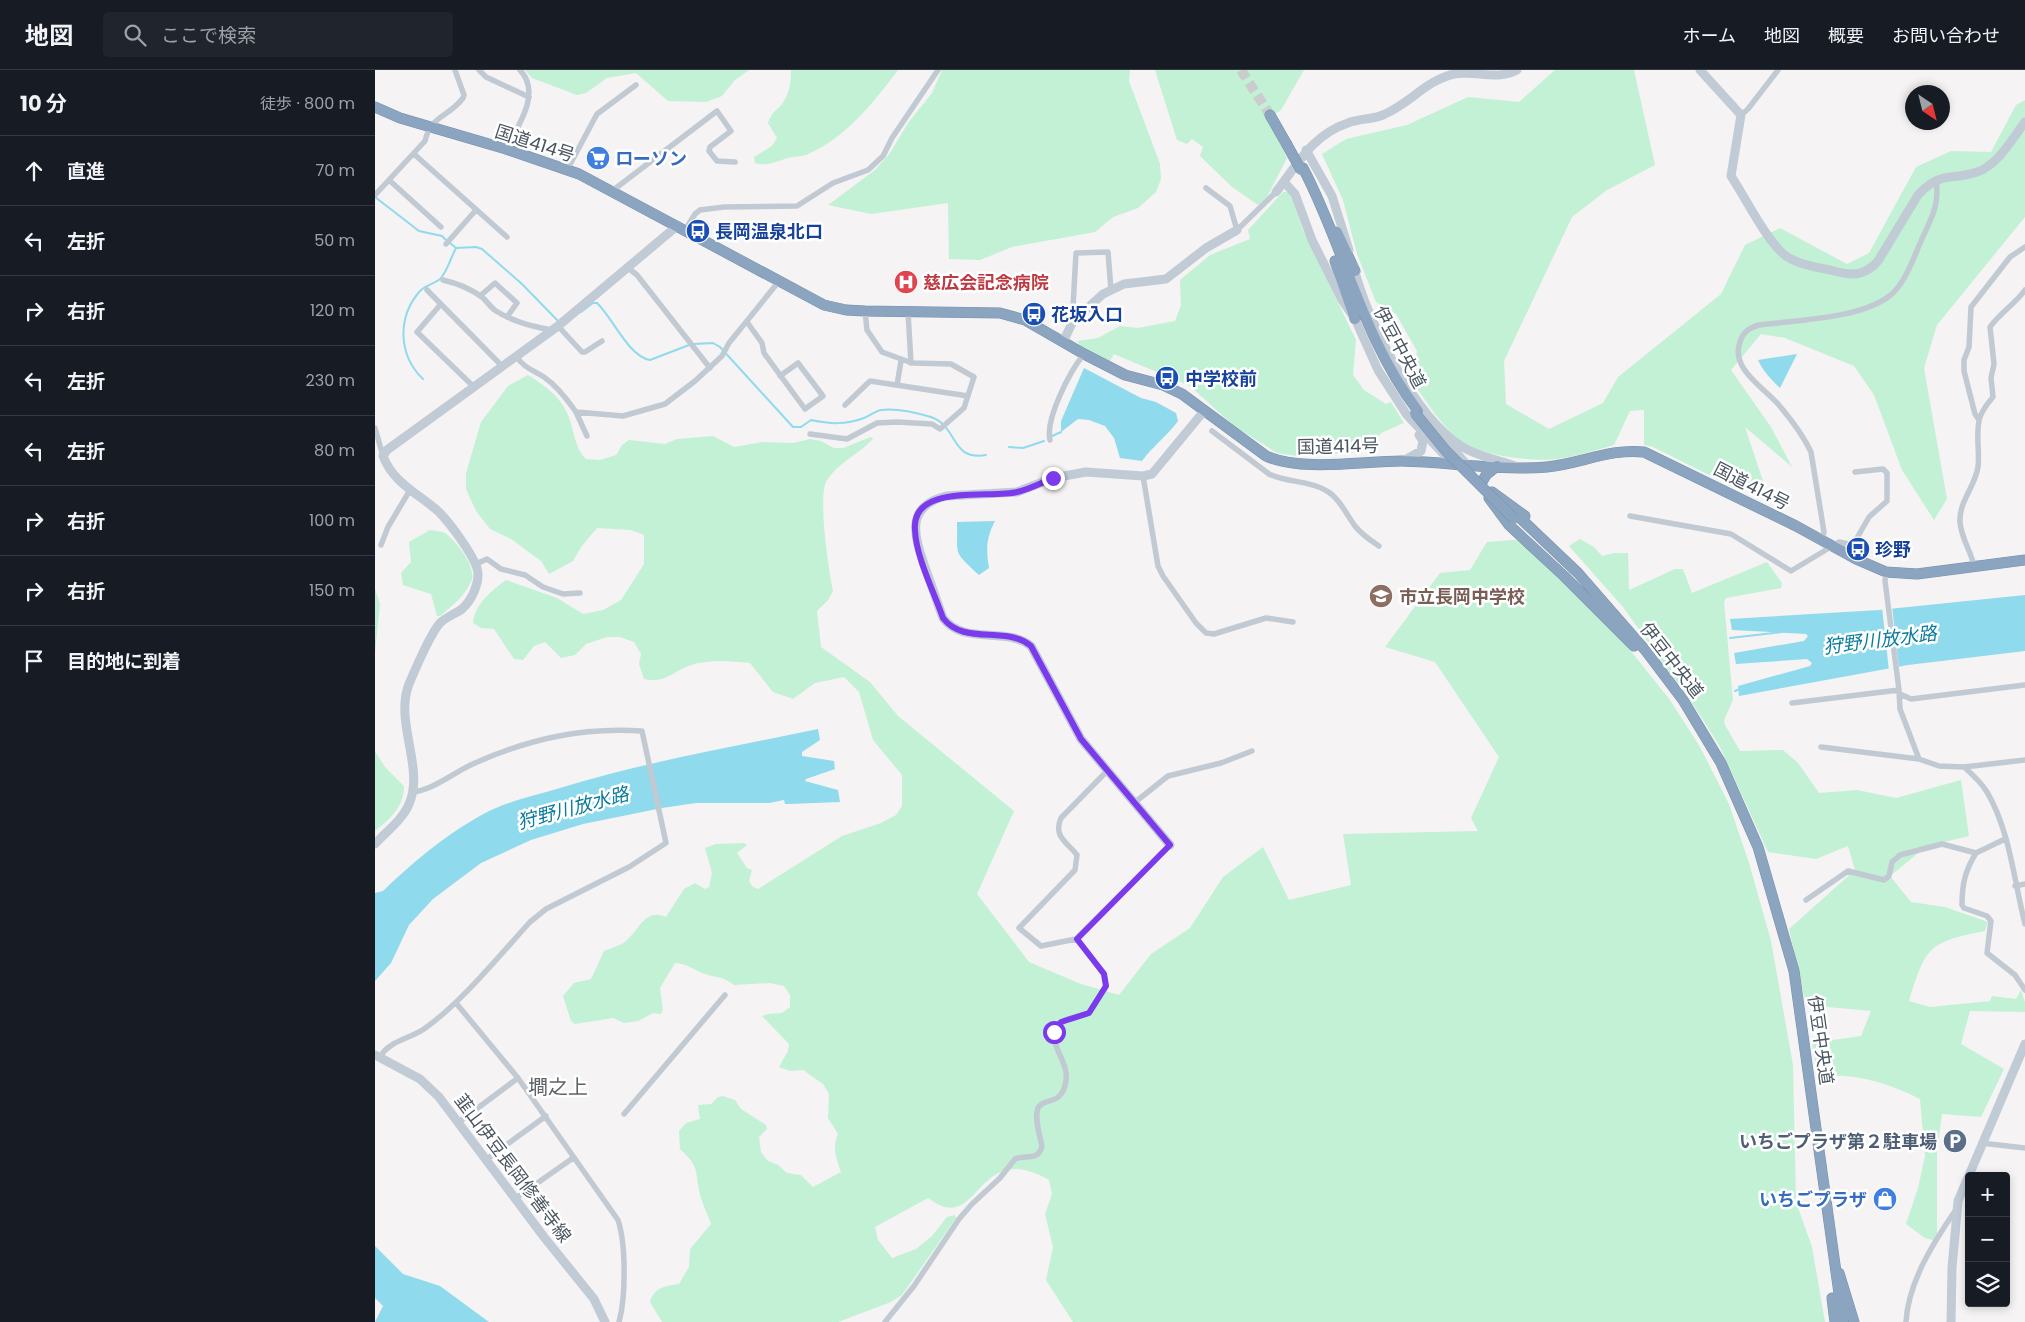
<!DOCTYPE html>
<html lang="ja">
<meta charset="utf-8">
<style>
:root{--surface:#171b24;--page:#20242c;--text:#f1f3f6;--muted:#9ea1a6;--line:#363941}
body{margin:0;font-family:Poppins,"Noto Sans JP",sans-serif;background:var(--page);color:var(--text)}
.controls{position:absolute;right:15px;bottom:15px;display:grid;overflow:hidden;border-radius:5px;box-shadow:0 2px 8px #0003}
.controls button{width:45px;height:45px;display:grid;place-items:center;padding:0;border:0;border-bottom:1px solid var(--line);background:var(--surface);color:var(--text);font:25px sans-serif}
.compass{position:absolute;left:1530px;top:15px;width:45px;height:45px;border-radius:50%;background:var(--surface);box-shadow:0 2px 8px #0003;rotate:145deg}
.stop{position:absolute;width:15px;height:15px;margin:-11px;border:4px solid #7c3aed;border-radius:50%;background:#fff}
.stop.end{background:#7c3aed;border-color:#fff;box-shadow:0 1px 5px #0008}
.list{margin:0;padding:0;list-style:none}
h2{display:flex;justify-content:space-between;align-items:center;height:65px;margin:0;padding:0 20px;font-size:21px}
h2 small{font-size:16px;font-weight:400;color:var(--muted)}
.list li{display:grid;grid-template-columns:32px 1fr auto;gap:15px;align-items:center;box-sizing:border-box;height:70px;padding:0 20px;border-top:1px solid var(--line)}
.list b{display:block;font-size:19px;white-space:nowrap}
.list em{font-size:16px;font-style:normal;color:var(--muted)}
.icon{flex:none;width:28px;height:28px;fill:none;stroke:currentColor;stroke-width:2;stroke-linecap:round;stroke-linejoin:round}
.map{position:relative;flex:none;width:1650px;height:1252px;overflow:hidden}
header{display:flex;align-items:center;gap:30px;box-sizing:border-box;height:70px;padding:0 25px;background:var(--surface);border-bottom:1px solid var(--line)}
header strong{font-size:24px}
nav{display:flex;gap:28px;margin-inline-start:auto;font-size:18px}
.search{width:350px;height:45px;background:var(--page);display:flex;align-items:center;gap:12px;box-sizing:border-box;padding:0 18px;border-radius:5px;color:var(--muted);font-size:19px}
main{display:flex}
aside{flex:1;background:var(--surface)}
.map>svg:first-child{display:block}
.green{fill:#c3f1d5}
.water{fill:#90daee}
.pier{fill:#f5f3f3}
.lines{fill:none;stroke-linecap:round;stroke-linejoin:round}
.stream{stroke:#90daee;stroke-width:2}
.highway-tunnel{stroke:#caccce;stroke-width:10;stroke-dasharray:10 5;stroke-linecap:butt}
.highway-casing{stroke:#7690ad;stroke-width:11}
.street{stroke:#c1cad2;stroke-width:5.5}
.secondary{stroke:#c1cbd6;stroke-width:9}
.highway{stroke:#8ba5c1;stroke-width:10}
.highway-bridge-casing{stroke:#7690ad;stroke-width:11;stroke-linecap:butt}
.highway-bridge{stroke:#8ba5c1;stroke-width:10}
.route{stroke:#7c3aed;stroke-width:6}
.labels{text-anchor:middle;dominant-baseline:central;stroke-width:5;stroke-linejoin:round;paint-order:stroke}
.street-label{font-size:18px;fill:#4a5661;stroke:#fff}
.shop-label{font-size:18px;font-weight:bold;fill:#366cbe;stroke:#fff;text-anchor:start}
.transit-label{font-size:18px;font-weight:bold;fill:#164399;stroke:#fff;text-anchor:start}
.health-label{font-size:18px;font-weight:bold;fill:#be3a42;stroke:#fff;text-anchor:start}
.education-label{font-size:18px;font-weight:bold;fill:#785e54;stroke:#fff;text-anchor:start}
.service-label{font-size:18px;font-weight:bold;fill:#4e5e75;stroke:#fff;text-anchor:end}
.water-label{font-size:19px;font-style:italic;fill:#0c7c9b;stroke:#fff}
.quarter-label{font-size:20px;fill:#5f6368;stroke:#fff}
</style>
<header>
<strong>地図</strong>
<div class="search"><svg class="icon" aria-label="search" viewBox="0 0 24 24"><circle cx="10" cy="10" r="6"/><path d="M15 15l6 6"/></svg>ここで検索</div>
<nav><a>ホーム</a><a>地図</a><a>概要</a><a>お問い合わせ</a></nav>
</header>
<main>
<aside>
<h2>10 分<small>徒歩 · 800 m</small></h2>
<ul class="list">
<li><svg class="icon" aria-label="ahead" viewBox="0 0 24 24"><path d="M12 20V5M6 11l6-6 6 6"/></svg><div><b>直進</b></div><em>70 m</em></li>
<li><svg class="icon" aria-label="left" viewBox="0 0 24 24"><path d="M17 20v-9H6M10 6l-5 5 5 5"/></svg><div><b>左折</b></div><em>50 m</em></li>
<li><svg class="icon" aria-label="right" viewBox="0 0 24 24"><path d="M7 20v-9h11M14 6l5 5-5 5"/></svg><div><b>右折</b></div><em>120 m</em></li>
<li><svg class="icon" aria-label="left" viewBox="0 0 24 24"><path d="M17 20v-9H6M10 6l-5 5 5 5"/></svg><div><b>左折</b></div><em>230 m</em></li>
<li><svg class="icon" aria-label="left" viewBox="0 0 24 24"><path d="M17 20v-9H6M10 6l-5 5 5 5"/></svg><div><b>左折</b></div><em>80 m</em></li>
<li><svg class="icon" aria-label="right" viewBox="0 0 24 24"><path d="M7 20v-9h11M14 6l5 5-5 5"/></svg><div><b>右折</b></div><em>100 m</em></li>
<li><svg class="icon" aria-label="right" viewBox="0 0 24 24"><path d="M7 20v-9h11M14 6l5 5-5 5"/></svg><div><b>右折</b></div><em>150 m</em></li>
<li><svg class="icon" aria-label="arrive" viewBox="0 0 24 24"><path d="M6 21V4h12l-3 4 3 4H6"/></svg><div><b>目的地に到着</b></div></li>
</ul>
</aside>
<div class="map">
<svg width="1650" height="1252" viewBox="0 0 1650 1252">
<rect width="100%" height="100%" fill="#f5f3f3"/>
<path class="green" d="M150,0H374L360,10L347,26L331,32L293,31L261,3L232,8L211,23L202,25L157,8Z
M416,0H523C498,33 471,68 431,85C426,87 419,86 413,88C402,91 391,97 380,93L379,87L397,76L402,68L393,53C398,39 403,41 409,31C415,21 416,11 416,0Z
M567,0H755L754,11L785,94L786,109L781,122L763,138L738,147L720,162L637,177L605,190L574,189L573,133L496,144L453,135L500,100L515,83L533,53L557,23Z
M780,0H929L906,40L893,49L912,88L892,127L883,135L857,117L825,86L828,77L817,69L812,74L802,70Z
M1180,0H1259L1280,95L1232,120L1197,147L1129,291L1131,334L1174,359L1228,333L1243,307L1346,224L1370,175L1405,158L1472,194L1494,183L1541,97L1576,81L1616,82L1641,35L1650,30V147L1562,255L1549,298L1572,429L1559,450L1527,400L1499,325L1479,296L1410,268L1386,264L1356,300L1396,357L1417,397L1370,357L1388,411L1360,418L1278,377L1269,375V340L1255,341L1239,375C1221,380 1202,386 1183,389C1158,392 1106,386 1086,371C1065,355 1052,332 1037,311L1042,281L1021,244L1001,232L982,184L968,130L947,84L971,69L1032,55L1093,27L1144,32Z
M908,122H913L917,128L928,160L981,270L978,305L989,320L1011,334L1016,332L1029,353L1008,362L983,382L922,386L902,383L859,356L815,316L739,284L735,291L706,277L702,271L723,268L745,256L763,258L800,251L806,235L805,210L835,185L875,169L873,160Z
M153,305C169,315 184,325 192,343C199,357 199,378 211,389L225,390L241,385L247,375L254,370L290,374L302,369L338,366L359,377L388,372L418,373L435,369L446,371L459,378H468L496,367L498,369C484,384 464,392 452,410C442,425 454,502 458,521L453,530L442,541L446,577L495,612L523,646L639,741L602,824L654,892L706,914L744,925L776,884L815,858L848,807L888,777L914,830L976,815L968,764L1103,761L1096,748L1124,687L1060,592L1010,577L1065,503L1095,500L1112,472L1152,469L1255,580L1295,630L1325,677L1354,734L1374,793L1396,871L1418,995L1421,1132L1437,1177L1450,1252H698L671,1210L678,1177L670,1144L677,1124L674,1110C608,1072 605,1146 570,1137C564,1136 558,1131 553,1128L500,1157L503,1170L517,1188L541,1179L557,1166L572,1147L580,1145L581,1148L527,1225L516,1232L463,1252H287L275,1232C279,1217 291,1216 304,1214L314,1197L315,1179L336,1154C332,1143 326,1131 324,1120C320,1097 323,1096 305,1079L304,1061L311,1053L325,1049L323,1035L336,1034L343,1027L348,1026L360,1030L366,1039L391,1055L392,1059L384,1067L386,1082L393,1091L403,1095L412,1103L426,1105L438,1117L466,1102C461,1088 457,1078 463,1064L453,1048L454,1024L448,1014L428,1000L415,1001L404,997L413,981L414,974L387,946L393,944L407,943L415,937V925L409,916L395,913L359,915C347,906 343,908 330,904C319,900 313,894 300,893L285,918L288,940L286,944L278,943L263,951L249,953L238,948L200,954L196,951L188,926L199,913L216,909L229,881C236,878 245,876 251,871C265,859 270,838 291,847L309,819L320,813L330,819L334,817L337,803L330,778L341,774L369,773L372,775L362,783L372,798L377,800L374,811L378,817L383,819L467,766L506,753L521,745L527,736V705L498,670L484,622L469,607L440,613L418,629L398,622L375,593C356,591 335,589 316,595C297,602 289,614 269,609L264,594L266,584L259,572L245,567H232L211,574L200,585L186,588L170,572L159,576L148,590L139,589L119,559L106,558L98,553C100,534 116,521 131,510L182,528L208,544L228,540L246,530L269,494V465L256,460L222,458L206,477L198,491L174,504L166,491L136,469L115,459L101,441L91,419V403L106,352L133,316Z
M55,460C59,461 66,461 70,463C81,471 103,498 96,512C89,527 78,535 65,546H62L56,524L28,515L26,503L36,492L34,472Z
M1205,469L1219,477L1227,486L1239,483H1253L1254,520L1300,499H1308L1317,523L1392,492L1407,513L1406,518L1351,528L1349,532L1358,630L1349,650L1350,655L1365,681L1408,680L1423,693L1444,723L1482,720L1521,728L1586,710L1594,766L1552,776L1515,806L1536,832L1570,837L1613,852L1610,861C1554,872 1551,876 1534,931L1555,937L1615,931L1617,926L1641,929L1646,920L1650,932V942L1595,941L1586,974L1629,999L1606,1047L1567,1044L1562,1081V1171L1550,1168L1531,1154L1543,1118L1550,1086L1545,1029C1512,1012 1479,1003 1443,1006L1437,973L1486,966L1496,941L1431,935L1414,859L1480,800L1473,776L1441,789L1393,782L1344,675L1321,639L1248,537L1194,476Z
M0,519L5,534L0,583Z
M0,681L10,697L29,716C29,737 16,748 0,761Z"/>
<path class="water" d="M1422,284L1405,318C1395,308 1388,301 1383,290Z
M709,298L766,328L781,332L801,343L803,351C792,366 778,376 767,391L745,388L739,368L730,356L714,350L703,349L686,362V351Z
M620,451C611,468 611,480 614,498L604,505C577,480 583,487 582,452Z
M1650,525V581L1533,595L1364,626L1363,616L1435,596L1437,593L1432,589L1361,594L1359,583L1429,571L1433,566L1431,564L1357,560L1355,549L1504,540Z
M443,659L445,670L427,682V686L459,691L460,699L431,709L430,711L463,720L465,732L414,734H410L409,730L394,733H321L287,738L208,754L156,770L106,793L58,829L34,855L16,893L0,911V823L8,821C37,793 68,767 103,747C128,732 158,726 185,718C270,692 357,677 443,659Z
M0,1176L28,1204L65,1216L114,1252H0L8,1236L0,1228Z"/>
<path class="pier" d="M1517,536L1524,599L1514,601L1507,537Z"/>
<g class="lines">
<path class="stream" d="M0,127L44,161L67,166L71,170
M75,173L81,178L101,177L107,179L147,214L184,252
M206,242L218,233H222C238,248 253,286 275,290L314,275
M319,274L338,273L345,277L418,357H426L436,350C455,354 470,355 489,348C495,346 500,341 506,340C521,338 542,343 556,347C584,357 575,391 611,385
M48,309C23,285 22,247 45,221C51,215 59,214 65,209C72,202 76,187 81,178
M677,366L686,362
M634,377L648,378L669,371
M1355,568L1407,562
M1360,621L1365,619"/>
<path class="highway-tunnel" d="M866,0L895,45"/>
<g class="highway-casing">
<path id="highway" d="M0,37L25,48L131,79L204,104L449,235L471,240L490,241L625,243L650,250L709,284L750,305L788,315L807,324L891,386C927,402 987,391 1027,391C1075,392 1124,401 1172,397C1205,394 1235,378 1269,382L1421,456L1481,489L1511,502L1542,504L1650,490
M895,45L911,73
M928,98C970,178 987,268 1043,341
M962,162L980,201
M960,191L980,249
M1107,412L1111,405L1122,396
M1117,422L1150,446
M1114,428L1134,455L1189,506L1259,576
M1142,445L1203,503L1271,581L1308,630L1346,693L1383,777L1419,901L1468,1252
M1464,1203L1479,1252
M1457,1228L1460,1252"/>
</g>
<path class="street" d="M104,0L111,7L154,27
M1366,45L1373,39L1403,0
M131,79C143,56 167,23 145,0
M39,84L132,167
M192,100L222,44L261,15
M14,110L66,157
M831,118L855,136L862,160L901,122
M237,121L342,41L356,61L335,77L334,81L342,91L360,92
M0,125L50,71C56,45 74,47 88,28L89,25L80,0
M310,160L320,144L325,140L349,137L422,136L458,113L493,100L508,86L517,68L563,0
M71,174L101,140
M252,197L262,205L335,298
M68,210C81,213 96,219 107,227C112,231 115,237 121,241C139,252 156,256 176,260
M52,220L127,296
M105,226L120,213L142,233L132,247
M66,234L42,262L99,317
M533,242L536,293
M702,247L698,237L701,183L733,182L736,220
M372,252L387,273L389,283L430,339L448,326L423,293L405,306
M183,256L207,282H210L227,271
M141,286C149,298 158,300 169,307C182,316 192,329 201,342L248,346L290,334L320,311L347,286L354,273L405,210
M522,315L526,291
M470,335L495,311L593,326
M201,342L212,366
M1604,350L1600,344L1589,301V290L1594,277L1596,237L1635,187L1650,177
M0,358L8,386
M837,361L894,404C912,413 933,410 950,420C964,427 971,444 980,456C987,465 995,470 1004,476
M435,364L472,369L502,353L522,352L557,354L565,359L589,338L599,307L576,294L537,293L507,282L492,260L490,241
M675,370C670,349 695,301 709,284
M768,406L783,496L788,506L821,553L831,563L839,564L891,548L918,552
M1255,446L1356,464L1416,501L1464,472L1478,475L1494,447L1512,431V403L1508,399L1480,402
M1447,471L1449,462L1436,382C1428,365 1415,348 1403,334C1388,317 1355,298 1365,272C1368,262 1374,258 1384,255C1421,250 1492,249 1519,222C1532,208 1538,189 1546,171C1556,148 1565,136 1561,110
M6,475L13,457L35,420
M101,494L112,489L126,499L150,505L168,517L188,524L205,523
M1599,496C1596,481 1586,468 1585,452C1584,431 1600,417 1603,397C1605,381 1600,362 1605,347C1608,339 1612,334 1618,327L1616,308L1619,294L1615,257C1625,243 1640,234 1650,220
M1511,502L1510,511L1524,620L1525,639L1544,689
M1525,624L1536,629L1650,615
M1417,633L1524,620
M1446,677L1544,689L1564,696L1589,697L1650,690
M1589,697C1598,705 1606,712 1612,722C1635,761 1639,811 1650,854
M732,701L686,748C678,767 692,772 702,785L700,800L644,858L666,876L701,869L795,775
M759,733L793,706L846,693L877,681
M1601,783C1590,801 1587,814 1587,835L1589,838L1612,846L1616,851L1612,883L1640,905L1650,920
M1640,816L1650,814
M1431,830L1473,801L1509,810L1514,806L1517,792L1525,785L1567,774L1601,783L1630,769
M81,933L143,1008L243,1150C251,1174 251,1227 244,1252
M5,987C14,971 34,969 49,959C86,933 124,886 155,852L171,839L254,797L291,773L267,661C207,657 154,669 100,693C79,702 60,719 38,722
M249,1044L350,925
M84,1052L143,1008
M1606,1073L1650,1078
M112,1089L171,1046
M141,1128L198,1088
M510,1252L539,1216L584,1149L597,1134L625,1108L640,1089C651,1084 663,1092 667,1076C665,1066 659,1049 663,1038C668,1027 687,1037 691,1011C694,992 675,977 680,959L690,950L714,943L731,916L729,903L701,869
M1531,1252C1533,1213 1558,1173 1580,1141"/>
<path class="secondary" d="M1325,0L1366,45L1356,106C1370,127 1392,172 1411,186C1424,195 1443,197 1459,201C1477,206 1490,206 1503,191L1543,125C1566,100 1576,111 1602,102C1623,95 1637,69 1650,52
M931,80L957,126L974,180
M909,112L920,124L937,170L967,230L980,249L1003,300L1032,345L1074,390
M901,122C923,94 937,65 973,53C985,48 999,50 1010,44C1035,33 1052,10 1079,4C1101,0 1121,11 1142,0
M978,195C992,249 1038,345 1086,376C1103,387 1124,390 1143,397
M688,272L698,251L728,224L749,214L791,209L831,178L862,160
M1067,366L1091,394
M1028,391L1046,381L1048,371L1044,365
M0,774C11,762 28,749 34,734C50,698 19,652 34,614C40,600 55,564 65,553C71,547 80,544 87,539C97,530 106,511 102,498C97,483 75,453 64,442C44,424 18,413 8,386L12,380L183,256L302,156
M795,775L706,669L656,576C631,556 589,576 568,548C562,532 557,516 551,500C540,468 528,437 571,426L642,422L678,408L711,402L768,406L777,404L829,341
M0,985L45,1009L64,1027L169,1167L219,1229L230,1252
M1576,1252L1577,1198L1583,1131L1650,974"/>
<use href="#highway" class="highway"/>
<g class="highway-bridge-casing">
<path id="highway-bridge" d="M911,73L926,100
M1040,343L1071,381L1139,449"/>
</g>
<use href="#highway-bridge" class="highway-bridge"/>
</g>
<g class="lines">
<path class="route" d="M678,408C666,413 655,419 642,422C614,429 536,413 540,460C541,487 559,522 568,548C589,576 631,555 656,576L706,669L795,775L702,869L729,904L731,916L714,943L686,952L679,962"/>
</g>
<defs>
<g id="supermarket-disc" transform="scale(1.25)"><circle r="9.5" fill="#3f7fe0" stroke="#fff"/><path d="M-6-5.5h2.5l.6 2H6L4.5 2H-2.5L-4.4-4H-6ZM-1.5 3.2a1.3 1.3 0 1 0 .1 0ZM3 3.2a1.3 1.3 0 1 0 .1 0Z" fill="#fff"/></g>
<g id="bus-disc" transform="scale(1.25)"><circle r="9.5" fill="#1a4fb4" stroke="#fff"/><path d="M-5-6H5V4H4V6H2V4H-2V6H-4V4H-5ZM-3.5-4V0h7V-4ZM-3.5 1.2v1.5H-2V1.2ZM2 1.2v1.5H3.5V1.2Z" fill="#fff"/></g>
<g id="hospital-disc" transform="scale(1.25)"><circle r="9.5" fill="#e0444e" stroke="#fff"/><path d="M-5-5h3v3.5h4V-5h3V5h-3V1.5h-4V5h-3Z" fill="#fff"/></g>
<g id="school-disc" transform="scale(1.25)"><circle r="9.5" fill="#8d6e63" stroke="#fff"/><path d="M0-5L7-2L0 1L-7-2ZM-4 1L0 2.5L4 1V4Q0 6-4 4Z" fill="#fff"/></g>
<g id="parking-disc" transform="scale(1.25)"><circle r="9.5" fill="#5c6f8a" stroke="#fff"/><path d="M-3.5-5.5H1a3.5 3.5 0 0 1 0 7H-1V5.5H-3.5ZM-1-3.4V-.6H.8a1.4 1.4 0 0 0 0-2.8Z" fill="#fff"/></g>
<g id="shop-disc" transform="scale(1.25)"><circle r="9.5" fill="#3f7fe0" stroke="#fff"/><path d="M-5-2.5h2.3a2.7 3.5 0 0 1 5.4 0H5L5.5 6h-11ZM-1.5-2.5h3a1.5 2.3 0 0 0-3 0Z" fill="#fff"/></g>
</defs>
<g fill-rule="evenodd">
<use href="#supermarket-disc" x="223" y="88"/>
<use href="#bus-disc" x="323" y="161"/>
<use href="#hospital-disc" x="531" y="212"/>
<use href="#bus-disc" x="659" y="244"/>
<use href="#bus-disc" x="792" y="308"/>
<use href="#bus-disc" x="1483" y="479"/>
<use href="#school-disc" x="1006" y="526"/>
<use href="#parking-disc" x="1580" y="1071"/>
<use href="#shop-disc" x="1510" y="1129"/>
</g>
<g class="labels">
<g class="street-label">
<text transform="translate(160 73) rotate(18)">国道414号</text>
<text transform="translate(1025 277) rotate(62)">伊豆中央道</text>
<text transform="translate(963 376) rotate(-1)">国道414号</text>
<text transform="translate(1377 416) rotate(27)">国道414号</text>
<text transform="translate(1297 590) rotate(52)">伊豆中央道</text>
<text transform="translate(1446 970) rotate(82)">伊豆中央道</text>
<text transform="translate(138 1098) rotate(53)">韮山伊豆長岡修善寺線</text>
</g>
<g class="shop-label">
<text x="240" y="88">ローソン</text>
<text x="1492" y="1129" text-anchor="end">いちごプラザ</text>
</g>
<g class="transit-label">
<text x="340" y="161">長岡温泉北口</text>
<text x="676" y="244">花坂入口</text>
<text x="810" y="308">中学校前</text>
<text x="1500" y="479">珍野</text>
</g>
<g class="health-label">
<text x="548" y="212">慈広会記念病院</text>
</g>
<g class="education-label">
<text x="1024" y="526">市立長岡中学校</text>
</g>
<g class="service-label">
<text x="1562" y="1071">いちごプラザ第２駐車場</text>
</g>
<g class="water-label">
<text transform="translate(1505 570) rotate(-7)">狩野川放水路</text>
<text transform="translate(198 738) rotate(-15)">狩野川放水路</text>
</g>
<g class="quarter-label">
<text x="183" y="1017">墹之上</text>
</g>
</g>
</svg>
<div class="controls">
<button>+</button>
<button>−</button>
<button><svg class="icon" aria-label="layers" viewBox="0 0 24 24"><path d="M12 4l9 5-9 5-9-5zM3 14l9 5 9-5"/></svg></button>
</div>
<svg class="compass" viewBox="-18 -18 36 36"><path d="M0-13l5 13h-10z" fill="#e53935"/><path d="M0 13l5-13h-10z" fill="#9ea1a6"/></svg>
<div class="stop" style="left:679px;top:962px"></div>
<div class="stop end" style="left:678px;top:408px"></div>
</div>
</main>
